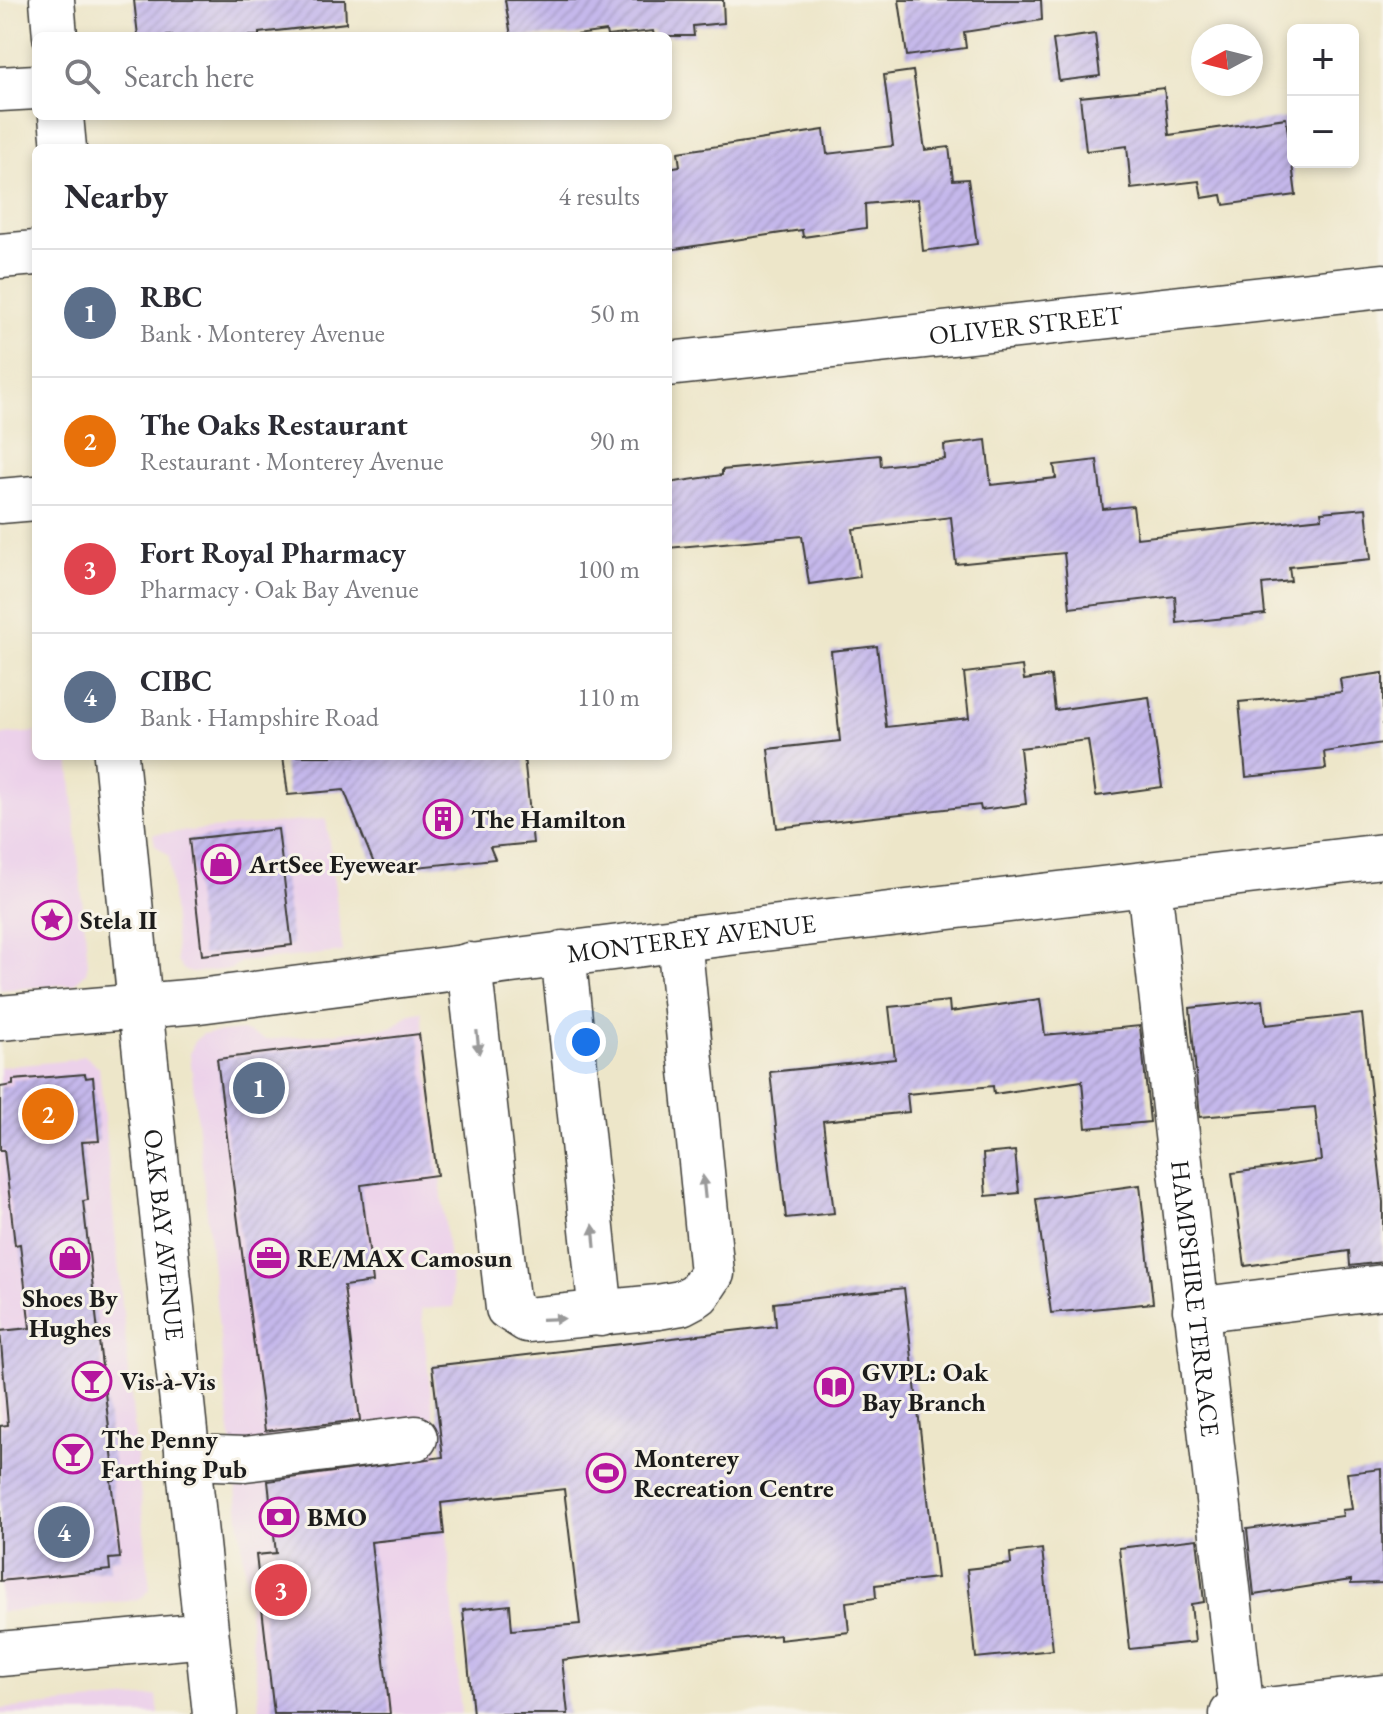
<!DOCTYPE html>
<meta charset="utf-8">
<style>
:root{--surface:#fff;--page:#f2f2f3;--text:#2b2b33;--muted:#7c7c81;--line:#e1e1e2;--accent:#1a73e8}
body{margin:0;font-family:"EB Garamond",serif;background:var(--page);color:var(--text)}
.controls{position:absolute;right:24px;top:24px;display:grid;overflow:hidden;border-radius:12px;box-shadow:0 4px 12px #0003}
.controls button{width:72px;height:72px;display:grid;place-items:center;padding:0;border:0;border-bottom:2px solid var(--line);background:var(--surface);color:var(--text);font:40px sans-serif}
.compass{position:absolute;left:1191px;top:24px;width:72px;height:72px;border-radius:50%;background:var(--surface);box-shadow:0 4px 12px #0003;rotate:263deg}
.you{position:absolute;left:586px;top:1042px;width:28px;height:28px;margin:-20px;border:6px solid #fff;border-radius:50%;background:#1a73e8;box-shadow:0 0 0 12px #1a73e833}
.badge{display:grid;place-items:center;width:52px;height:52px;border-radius:50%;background:var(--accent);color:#fff;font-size:26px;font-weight:700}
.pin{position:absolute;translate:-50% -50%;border:4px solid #fff;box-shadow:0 2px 8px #0006}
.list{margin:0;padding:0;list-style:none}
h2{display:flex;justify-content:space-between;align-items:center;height:104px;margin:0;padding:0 32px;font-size:34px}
h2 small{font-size:26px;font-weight:400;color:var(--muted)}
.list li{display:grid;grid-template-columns:52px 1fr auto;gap:24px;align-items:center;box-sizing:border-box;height:128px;padding:0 32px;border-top:2px solid var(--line)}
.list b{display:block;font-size:30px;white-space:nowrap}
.list p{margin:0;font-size:26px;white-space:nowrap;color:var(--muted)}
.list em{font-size:26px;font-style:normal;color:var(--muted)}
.icon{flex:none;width:44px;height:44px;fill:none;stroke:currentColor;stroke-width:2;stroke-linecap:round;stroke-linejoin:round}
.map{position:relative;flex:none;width:1383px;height:1714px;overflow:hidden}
.search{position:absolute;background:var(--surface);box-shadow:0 4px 12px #0003;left:32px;top:32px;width:640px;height:88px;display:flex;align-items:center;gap:20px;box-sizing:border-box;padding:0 28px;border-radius:12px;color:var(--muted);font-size:30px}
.panel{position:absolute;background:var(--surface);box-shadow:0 4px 12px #0003;left:32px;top:144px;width:640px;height:616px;border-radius:12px}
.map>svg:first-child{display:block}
.built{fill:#ecd1ea}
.building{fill:url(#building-hatch)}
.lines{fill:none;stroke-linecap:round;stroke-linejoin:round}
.minor-casing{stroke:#3b3a36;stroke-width:47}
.major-casing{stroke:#3b3a36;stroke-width:47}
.minor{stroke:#fff;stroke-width:44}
.major{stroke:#fff;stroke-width:44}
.oneway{fill:#999}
.labels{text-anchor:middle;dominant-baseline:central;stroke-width:6;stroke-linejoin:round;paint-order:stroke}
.street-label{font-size:26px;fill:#1c1c1c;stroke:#f7f3e8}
.poi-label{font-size:26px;font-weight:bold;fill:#1c1c1c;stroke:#f7f3e8;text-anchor:start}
</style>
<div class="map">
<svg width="1383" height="1714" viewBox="0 0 1383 1714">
<defs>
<pattern id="building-hatch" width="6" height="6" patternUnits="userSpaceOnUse" patternTransform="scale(2)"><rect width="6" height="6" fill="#c5b8eb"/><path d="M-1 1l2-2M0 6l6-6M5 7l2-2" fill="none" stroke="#a99ec9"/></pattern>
</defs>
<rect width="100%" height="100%" fill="#f7f3e8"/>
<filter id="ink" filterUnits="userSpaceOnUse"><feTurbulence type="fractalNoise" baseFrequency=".0125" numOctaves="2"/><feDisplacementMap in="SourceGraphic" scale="16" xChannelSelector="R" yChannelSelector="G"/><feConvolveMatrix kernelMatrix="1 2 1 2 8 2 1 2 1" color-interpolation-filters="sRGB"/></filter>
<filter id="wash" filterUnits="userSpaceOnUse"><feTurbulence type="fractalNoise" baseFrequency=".006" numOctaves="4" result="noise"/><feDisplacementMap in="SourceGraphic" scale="32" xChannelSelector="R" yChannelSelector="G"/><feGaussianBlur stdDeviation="1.8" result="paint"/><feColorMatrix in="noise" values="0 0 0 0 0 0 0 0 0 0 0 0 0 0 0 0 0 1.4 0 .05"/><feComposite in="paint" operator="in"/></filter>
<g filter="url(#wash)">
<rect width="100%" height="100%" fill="#ede6c9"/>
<path class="built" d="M36,732V756H69L88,963L86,973L74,984L0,990V735Z
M326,819L343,952L240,962L231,969L192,973L184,970L177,962L169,856L155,845L153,834Z
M422,1012L454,1307L421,1309L447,1531L461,1714H260L190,1054L194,1041L203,1034L240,1030L266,1040L392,1027L409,1014Z
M84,1055L99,1067L150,1590L139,1600L0,1612V1067L73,1060Z
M157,1696L159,1714H0V1709Z"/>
<g id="blocks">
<path class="building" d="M134,0H345L346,23L259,33V36H138Z
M505,0H723L724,23L693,26L694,36H654L653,31L607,36L606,31L569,36H511Z
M899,0H1041L1042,20L964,32L966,48L907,56Z
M1095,34L1100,76L1059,81L1053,40Z
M913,71L925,150L949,147L953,180L968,179L977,244L923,251L918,199L865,204L866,228L803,237L802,230L668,250V168L680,166L678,152L824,130L827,154L893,146L884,75Z
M1164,88L1169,135L1286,118L1296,195L1224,205L1222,195L1202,198L1199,181L1131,189L1127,146L1086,151L1080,97Z
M986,440L991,485L1056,478L1054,465L1097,460L1103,509L1133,506L1137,538L1322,518L1321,512L1366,508L1371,559L1289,567L1291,581L1262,584L1265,614L1177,623L1175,596L1070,608L1064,553L956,564L951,517L853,529L860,577L809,584L802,536L668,548V483L722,475V470L880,455L881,466L945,459L944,445Z
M877,646L886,727L969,718L964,673L1022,666L1024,680L1051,676L1055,710L1149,697L1162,787L1096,796L1088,740L1020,748L1026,804L981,810L980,805L777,828L768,749L840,741L831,651Z
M1383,673V743L1324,752L1326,769L1246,777L1239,702L1342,692L1340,679Z
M283,756H524L533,843L490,847L495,859L377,871L344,790L288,795Z
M278,829L292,945L202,955L189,839Z
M1040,999L1045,1035L1140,1026L1150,1122L1086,1128L1082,1081L994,1094L993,1086L907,1094L909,1112L823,1121L834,1213L786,1218L770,1072L895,1059L889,1007L949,1001L950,1012Z
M1263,1000L1266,1025L1362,1014L1383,1202V1262L1350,1266L1349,1251L1245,1266L1232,1173L1321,1161L1315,1107L1200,1117L1190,1008Z
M419,1034L437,1175L361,1185L373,1282L344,1286L360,1420L265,1431L217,1059Z
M85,1074L86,1078L93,1077L99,1141L82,1142L88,1200L83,1201L115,1480H111L120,1558L109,1559L110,1570L0,1581V1426L8,1425L0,1331L30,1328L20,1244L15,1245L4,1150H0V1087L13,1085V1080Z
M1015,1151L1019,1193L986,1196L983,1154Z
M1140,1185L1153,1303L1051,1313L1036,1199Z
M904,1288L937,1578L875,1585L876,1598L846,1602L849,1632L780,1640V1635L562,1660L568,1714H473L463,1610L510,1605L512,1630L580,1624L564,1489L441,1503L444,1534L371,1542L390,1714H274L256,1555L276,1553L268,1481L443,1457L432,1366L776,1326L774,1303Z
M1381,1469L1383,1583L1351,1584V1580L1254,1595L1247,1529L1343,1516L1342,1510L1352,1509L1347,1473Z
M1197,1539L1204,1602L1191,1604L1195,1642L1130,1649L1119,1548Z
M1042,1549L1053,1650L976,1658L967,1569L1011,1564L1010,1553Z"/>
</g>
</g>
<g filter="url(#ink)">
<use href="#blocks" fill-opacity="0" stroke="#3b3a36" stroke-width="2"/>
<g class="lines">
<g class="minor-casing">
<g id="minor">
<path d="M52,0L55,36"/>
<path d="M0,89L36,87"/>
<path d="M61,116L64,148"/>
<path d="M0,256L36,253"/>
<path id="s1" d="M668,364L1383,286"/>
<path d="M0,501L36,498"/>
<path d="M116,756L140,1006"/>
<path id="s2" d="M1149,885L1242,1713"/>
<path d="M563,953L601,1314"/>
<path d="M469,965L508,1308L527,1320L658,1307L681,1303L698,1294L712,1273L679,939"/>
<path id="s3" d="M0,1018L199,1001L729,933L1383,856"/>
<path d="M1195,1310L1383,1287"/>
<path d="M187,1457L245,1459L415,1438"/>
<path d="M0,1654L206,1635"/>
<path d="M1232,1714L1383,1697"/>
</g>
</g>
<g class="major-casing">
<g id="major">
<path id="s4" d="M140,1006L215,1714"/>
</g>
</g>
<use href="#minor" class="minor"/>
<use href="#major" class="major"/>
</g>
<defs><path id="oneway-solid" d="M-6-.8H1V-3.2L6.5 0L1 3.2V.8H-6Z" transform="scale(2)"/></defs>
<g class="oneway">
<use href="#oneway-solid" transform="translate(478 1042) rotate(84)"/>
<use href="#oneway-solid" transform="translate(704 1187) rotate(-96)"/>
<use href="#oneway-solid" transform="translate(594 1236) rotate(-95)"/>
<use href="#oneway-solid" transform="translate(553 1319) rotate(-2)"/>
</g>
</g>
<defs>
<g id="building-ring" transform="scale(2)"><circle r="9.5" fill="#f7f3e8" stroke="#b5179e" stroke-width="1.5"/><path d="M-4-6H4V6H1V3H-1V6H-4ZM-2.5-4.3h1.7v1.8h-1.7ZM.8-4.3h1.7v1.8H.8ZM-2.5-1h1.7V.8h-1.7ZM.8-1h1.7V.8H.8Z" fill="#b5179e"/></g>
<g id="shop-ring" transform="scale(2)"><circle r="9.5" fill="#f7f3e8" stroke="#b5179e" stroke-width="1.5"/><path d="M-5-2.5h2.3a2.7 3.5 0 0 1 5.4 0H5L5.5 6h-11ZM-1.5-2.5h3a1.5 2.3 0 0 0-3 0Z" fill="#b5179e"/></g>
<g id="sight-ring" transform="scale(2)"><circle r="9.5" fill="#f7f3e8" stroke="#b5179e" stroke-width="1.5"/><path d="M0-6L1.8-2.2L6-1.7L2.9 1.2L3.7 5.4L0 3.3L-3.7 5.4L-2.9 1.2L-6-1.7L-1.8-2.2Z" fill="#b5179e"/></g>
<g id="office-ring" transform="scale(2)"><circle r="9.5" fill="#f7f3e8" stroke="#b5179e" stroke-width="1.5"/><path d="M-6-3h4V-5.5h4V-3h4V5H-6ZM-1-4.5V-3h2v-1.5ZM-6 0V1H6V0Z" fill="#b5179e"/></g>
<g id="bar-ring" transform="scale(2)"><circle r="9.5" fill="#f7f3e8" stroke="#b5179e" stroke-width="1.5"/><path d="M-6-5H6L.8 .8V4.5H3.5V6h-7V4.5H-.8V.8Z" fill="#b5179e"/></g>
<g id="library-ring" transform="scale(2)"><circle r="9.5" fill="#f7f3e8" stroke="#b5179e" stroke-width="1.5"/><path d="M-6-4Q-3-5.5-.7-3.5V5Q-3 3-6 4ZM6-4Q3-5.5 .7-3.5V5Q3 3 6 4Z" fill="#b5179e"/></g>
<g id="stadium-ring" transform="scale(2)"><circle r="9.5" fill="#f7f3e8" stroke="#b5179e" stroke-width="1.5"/><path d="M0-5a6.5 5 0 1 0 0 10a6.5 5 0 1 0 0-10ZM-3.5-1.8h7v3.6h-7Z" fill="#b5179e"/></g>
<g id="bank-ring" transform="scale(2)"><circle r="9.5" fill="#f7f3e8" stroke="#b5179e" stroke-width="1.5"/><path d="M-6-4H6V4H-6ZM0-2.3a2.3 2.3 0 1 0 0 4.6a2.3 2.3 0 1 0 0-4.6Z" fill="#b5179e"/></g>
</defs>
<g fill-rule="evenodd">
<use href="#building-ring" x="443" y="819"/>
<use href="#shop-ring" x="221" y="864"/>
<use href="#sight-ring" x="52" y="920"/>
<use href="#shop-ring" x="70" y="1258"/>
<use href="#office-ring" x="269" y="1258"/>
<use href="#bar-ring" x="92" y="1381"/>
<use href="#library-ring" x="834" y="1387"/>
<use href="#bar-ring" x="73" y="1454"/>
<use href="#stadium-ring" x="606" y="1473"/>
<use href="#bank-ring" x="279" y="1517"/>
</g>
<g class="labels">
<g class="street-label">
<text stroke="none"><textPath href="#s1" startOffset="360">OLIVER STREET</textPath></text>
<text stroke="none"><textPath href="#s3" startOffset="696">MONTEREY AVENUE</textPath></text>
<text stroke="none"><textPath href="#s4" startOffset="230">OAK BAY AVENUE</textPath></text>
<text stroke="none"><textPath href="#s2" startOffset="416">HAMPSHIRE TERRACE</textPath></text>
</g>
<g class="poi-label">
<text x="471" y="819">The Hamilton</text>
<text x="249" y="864">ArtSee Eyewear</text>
<text x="80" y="920">Stela II</text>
<text x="297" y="1258">RE/MAX Camosun</text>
<text x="70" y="1298" text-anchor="middle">Shoes By<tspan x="70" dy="30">Hughes</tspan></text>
<text x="862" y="1372">GVPL: Oak<tspan x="862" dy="30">Bay Branch</tspan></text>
<text x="120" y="1381">Vis-à-Vis</text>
<text x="101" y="1439">The Penny<tspan x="101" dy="30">Farthing Pub</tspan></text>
<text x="634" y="1458">Monterey<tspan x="634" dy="30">Recreation Centre</tspan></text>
<text x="307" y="1517">BMO</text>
</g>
</g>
</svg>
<div class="controls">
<button>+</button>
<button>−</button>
</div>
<svg class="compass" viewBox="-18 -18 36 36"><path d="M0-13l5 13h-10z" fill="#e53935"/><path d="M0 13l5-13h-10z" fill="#7c7c81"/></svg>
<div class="you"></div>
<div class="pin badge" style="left:259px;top:1088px;background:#5c6f8a">1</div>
<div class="pin badge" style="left:48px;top:1114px;background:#e8710a">2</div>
<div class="pin badge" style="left:281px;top:1590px;background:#e0444e">3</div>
<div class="pin badge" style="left:64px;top:1532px;background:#5c6f8a">4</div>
<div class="search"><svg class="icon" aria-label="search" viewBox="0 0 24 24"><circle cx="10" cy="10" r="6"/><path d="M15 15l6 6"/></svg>Search here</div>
<section class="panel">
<h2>Nearby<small>4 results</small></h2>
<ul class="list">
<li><span class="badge" style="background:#5c6f8a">1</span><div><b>RBC</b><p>Bank · Monterey Avenue</p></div><em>50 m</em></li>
<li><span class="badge" style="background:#e8710a">2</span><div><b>The Oaks Restaurant</b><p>Restaurant · Monterey Avenue</p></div><em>90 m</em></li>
<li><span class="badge" style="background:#e0444e">3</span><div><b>Fort Royal Pharmacy</b><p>Pharmacy · Oak Bay Avenue</p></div><em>100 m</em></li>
<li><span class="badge" style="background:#5c6f8a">4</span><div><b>CIBC</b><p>Bank · Hampshire Road</p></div><em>110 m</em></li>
</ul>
</section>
</div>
